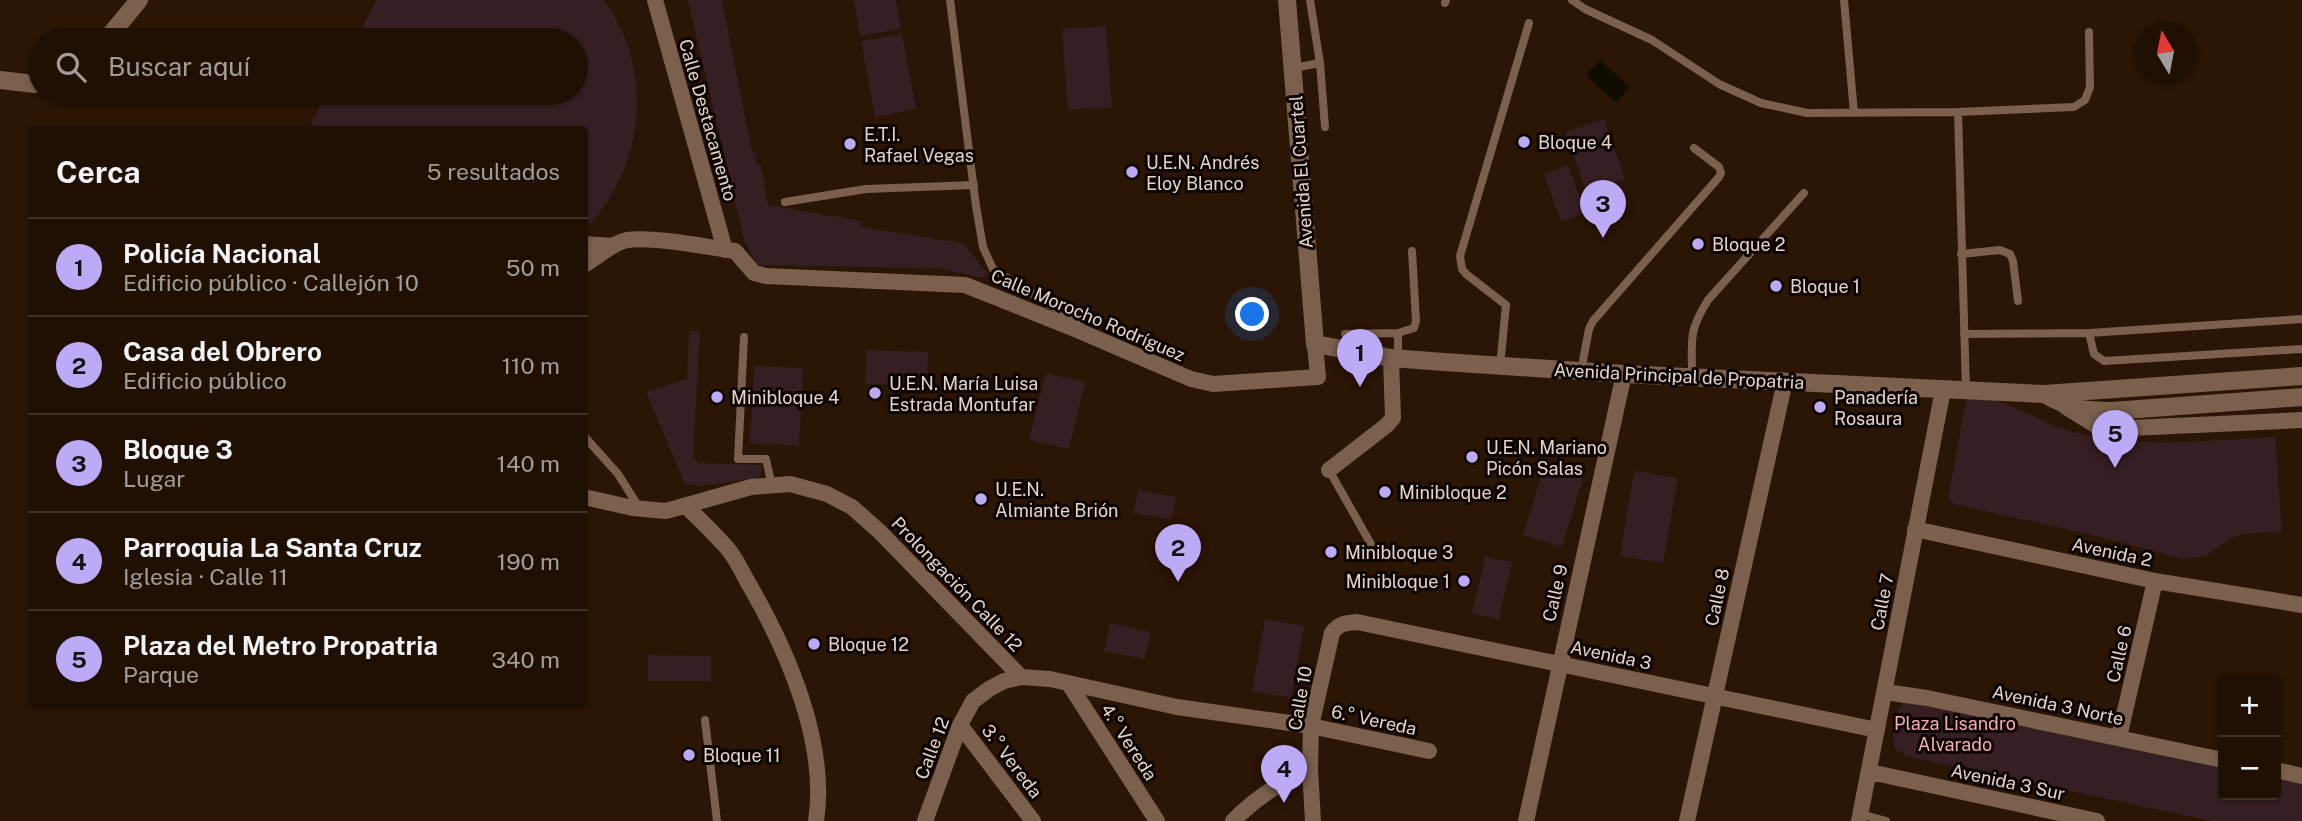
<!DOCTYPE html>
<html lang="es">
<meta charset="utf-8">
<style>
:root{--surface:#201003;--page:#2d1e12;--text:#f1f3f6;--muted:#a29d9a;--line:#3d3025;--accent:#bcaaf6}
body{margin:0;font-family:"Public Sans",sans-serif;background:var(--page);color:var(--text)}
.controls{position:absolute;right:21px;bottom:21px;display:grid;overflow:hidden;border-radius:7px;box-shadow:0 2px 5px #0004}
.controls button{width:63px;height:63px;display:grid;place-items:center;padding:0;border:0;border-bottom:2px solid var(--line);background:var(--surface);color:var(--text);font:35px sans-serif}
.compass{position:absolute;left:2134px;top:21px;width:63px;height:63px;border-radius:50%;background:var(--surface);box-shadow:0 2px 5px #0004;rotate:350deg}
.you{position:absolute;left:1253px;top:315px;width:24px;height:24px;margin:-18px;border:5px solid #fff;border-radius:50%;background:#1a73e8;box-shadow:0 0 0 10px #1a73e833}
.badge{display:grid;place-items:center;width:46px;height:46px;border-radius:50%;background:var(--accent);color:#111;font-size:23px;font-weight:700}
.pin{position:absolute;translate:-50% -58px;filter:drop-shadow(0 2px 4px #0008)}
.pin::after{content:'';position:absolute;top:37px;width:24px;height:21px;background:inherit;clip-path:polygon(0 0,100% 0,50% 100%)}
.list{margin:0;padding:0;list-style:none}
h2{display:flex;justify-content:space-between;align-items:center;height:91px;margin:0;padding:0 28px;font-size:30px}
h2 small{font-size:23px;font-weight:400;color:var(--muted)}
.list li{display:grid;grid-template-columns:46px 1fr auto;gap:21px;align-items:center;box-sizing:border-box;height:98px;padding:0 28px;border-top:2px solid var(--line)}
.list b{display:block;font-size:26px;white-space:nowrap}
.list p{margin:0;font-size:23px;white-space:nowrap;color:var(--muted)}
.list em{font-size:23px;font-style:normal;color:var(--muted)}
.icon{flex:none;width:38px;height:38px;fill:none;stroke:currentColor;stroke-width:2;stroke-linecap:round;stroke-linejoin:round}
.map{position:relative;flex:none;width:2302px;height:821px;overflow:hidden}
.search{position:absolute;background:var(--surface);box-shadow:0 2px 5px #0004;left:28px;top:28px;width:560px;height:77px;display:flex;align-items:center;gap:18px;box-sizing:border-box;padding:0 24px;border-radius:38px;color:var(--muted);font-size:26px}
.panel{position:absolute;background:var(--surface);box-shadow:0 2px 5px #0004;left:28px;top:126px;width:560px;height:581px;border-radius:7px}
.map>svg:first-child{display:block}
.green{fill:#361f23}
.water{fill:#0f0d00}
.lines{fill:none;stroke-linecap:round;stroke-linejoin:round}
.service{stroke:#7b604d;stroke-width:8}
.minor{stroke:#7b604d;stroke-width:16}
.secondary{stroke:#7b604d;stroke-width:18}
.poi-dot{fill:#bcaaf6;stroke:#0c0401;stroke-width:2.5}
.labels{text-anchor:middle;dominant-baseline:central;stroke-width:6;stroke-linejoin:round;paint-order:stroke}
.street-label{font-size:18px;fill:#e4d5ca;stroke:#0c0401}
.poi-label{font-size:18px;fill:#e4d5ca;stroke:#0c0401;text-anchor:start}
.park-label{font-size:18px;fill:#f7acb9;stroke:#0c0401}
</style>
<div class="map">
<svg width="2302" height="821" viewBox="0 0 2302 821">
<rect width="100%" height="100%" fill="#2b1504"/>
<path class="green" d="M377,0H604C644,54 648,131 614,190C607,203 597,219 585,228L584,130L309,129L326,93H576V40H355Z
M688,0H722L752,153H755L757,166L761,165L768,205L862,221L861,227L963,243L987,273L982,278L937,268L757,265L744,240Z
M854,0H896L901,29L860,36Z
M1106,26L1112,107L1068,110L1062,29Z
M902,34L916,109L875,117L861,41Z
M1604,119L1625,179L1586,192L1566,132Z
M1568,165L1585,213L1561,222L1544,174Z
M689,331H700L693,457L699,463L763,465L759,478L700,486L685,484L646,392L687,379Z
M866,350L928,352L927,386L865,384Z
M754,366L803,368L799,446L750,443Z
M1046,373L1085,382L1069,449L1029,440Z
M1967,395C1976,397 1985,397 1993,400C2021,407 2045,425 2073,432C2140,450 2207,440 2275,437L2282,532L2242,534L2234,537L2205,556L2184,559L2088,534L1957,505L1950,502L1948,498Z
M1545,464L1584,475L1562,547L1523,535Z
M1634,471L1678,478L1663,563L1620,556Z
M1138,490L1176,497L1171,519L1134,513Z
M1486,556L1512,562L1498,620L1472,613Z
M1265,619L1304,626L1291,698L1252,691Z
M1110,623L1150,632L1145,659L1104,651Z
M648,655L711,656V681H648Z
M1908,695L2223,762V795H2276V774L2302,779V821H2212L1906,756L1895,749C1890,730 1895,710 1908,695Z"/>
<path class="water" d="M1600,60L1630,87L1616,103L1586,75Z"/>
<g class="lines">
<path class="service" d="M950,0L976,206L983,247L993,269L1080,324
M1310,0L1320,63L1325,127
M1572,0L1585,9L1652,40L1719,84L1761,103L1807,113L1958,112L2074,107L2085,100L2090,87L2089,32
M1844,0L1854,113
M1445,3L1446,0
M1293,68L1320,63
M1958,112L1966,390
M785,202L866,189L974,185
M1961,254L2000,250L2010,254L2013,261L2018,301
M2089,333L2094,354L2104,361L2302,349
M1345,334L1398,333L1414,328L1416,321L1412,251
M1964,334L2089,333L2302,319
M744,337L738,459H766L772,486
M1398,358V333
M1500,366L1506,305L1466,274L1462,269L1460,256L1529,23
M1581,371L1589,329L1593,321L1719,177L1721,173L1719,167L1694,148
M1692,376C1692,339 1688,332 1708,300L1804,193
M584,436L618,474L640,509
M1329,470L1376,553
M705,720L717,821
M1861,814L1886,821"/>
<path class="minor" d="M655,0L725,250
M584,244L613,246
M584,265C598,257 612,243 627,240C652,236 707,247 735,251L754,273L766,276L965,285L1070,327L1191,379L1213,384L1318,377L1315,344
M2066,407L2095,425L2109,429L2302,420
M1329,470L1387,425L1393,418L1391,358
M584,497L633,508L666,511L751,487L790,484L827,494L852,507L880,532L1021,677
M686,506C700,520 715,534 728,549C737,560 743,574 750,586C788,652 828,744 816,821
M1915,529L2155,581L2302,605
M1069,684L1157,821
M1885,692L1927,698L2223,760
M960,725L1033,821
M2119,737L2155,581
M2276,770L2302,776
M1870,772L2097,821
M925,821L960,725L973,701L989,689L1004,681L1021,677L1050,679L1177,707L1311,726L1429,751
M1233,821C1256,797 1280,782 1310,769
M1313,821L1310,769L1311,726L1332,633C1339,623 1346,623 1357,622L1877,730
M1526,821L1624,374
M1687,821L1785,381
M1859,821L1943,390"/>
<path class="secondary" d="M1287,0L1315,344L1391,358L1444,362L1624,374L2044,394L2302,376
M106,40L139,0
M0,80L34,84L40,82
M2044,394C2071,409 2082,411 2112,411L2302,397"/>
</g>
<g class="poi-dot">
<circle cx="1524" cy="142" r="7"/>
<circle cx="850" cy="144" r="7"/>
<circle cx="1132" cy="172" r="7"/>
<circle cx="1698" cy="244" r="7"/>
<circle cx="1776" cy="286" r="7"/>
<circle cx="875" cy="393" r="7"/>
<circle cx="717" cy="397" r="7"/>
<circle cx="1820" cy="407" r="7"/>
<circle cx="1472" cy="457" r="7"/>
<circle cx="1385" cy="492" r="7"/>
<circle cx="981" cy="499" r="7"/>
<circle cx="1331" cy="552" r="7"/>
<circle cx="1464" cy="581" r="7"/>
<circle cx="814" cy="644" r="7"/>
<circle cx="689" cy="755" r="7"/>
</g>
<g class="labels">
<g class="street-label">
<text transform="translate(708 120) rotate(74)">Calle Destacamento</text>
<text transform="translate(1301 172) rotate(-94)">Avenida El Cuartel</text>
<text transform="translate(1088 315) rotate(23)">Calle Morocho Rodríguez</text>
<text transform="translate(1679 376) rotate(3)">Avenida Principal de Propatria</text>
<text transform="translate(2112 552) rotate(12)">Avenida 2</text>
<text transform="translate(957 584) rotate(46)">Prolongación Calle 12</text>
<text transform="translate(1555 593) rotate(-77)">Calle 9</text>
<text transform="translate(1717 597) rotate(-78)">Calle 8</text>
<text transform="translate(1882 602) rotate(-79)">Calle 7</text>
<text transform="translate(2119 654) rotate(-77)">Calle 6</text>
<text transform="translate(1611 655) rotate(12)">Avenida 3</text>
<text transform="translate(1300 698) rotate(-80)">Calle 10</text>
<text transform="translate(2058 705) rotate(12)">Avenida 3 Norte</text>
<text transform="translate(1374 720) rotate(12)">6.° Vereda</text>
<text transform="translate(1129 742) rotate(57)">4.° Vereda</text>
<text transform="translate(932 748) rotate(-69)">Calle 12</text>
<text transform="translate(1012 761) rotate(53)">3.° Vereda</text>
<text transform="translate(2008 782) rotate(12)">Avenida 3 Sur</text>
</g>
<g class="poi-label">
<text x="864" y="134">E.T.I.<tspan x="864" dy="21">Rafael Vegas</tspan></text>
<text x="1538" y="142">Bloque 4</text>
<text x="1146" y="162">U.E.N. Andrés<tspan x="1146" dy="21">Eloy Blanco</tspan></text>
<text x="1712" y="244">Bloque 2</text>
<text x="1790" y="286">Bloque 1</text>
<text x="889" y="383">U.E.N. María Luisa<tspan x="889" dy="21">Estrada Montufar</tspan></text>
<text x="731" y="397">Minibloque 4</text>
<text x="1834" y="397">Panadería<tspan x="1834" dy="21">Rosaura</tspan></text>
<text x="1486" y="447">U.E.N. Mariano<tspan x="1486" dy="21">Picón Salas</tspan></text>
<text x="995" y="489">U.E.N.<tspan x="995" dy="21">Almiante Brión</tspan></text>
<text x="1399" y="492">Minibloque 2</text>
<text x="1345" y="552">Minibloque 3</text>
<text x="1450" y="581" text-anchor="end">Minibloque 1</text>
<text x="828" y="644">Bloque 12</text>
<text x="703" y="755">Bloque 11</text>
</g>
<g class="park-label">
<text x="1955" y="723">Plaza Lisandro<tspan x="1955" dy="21">Alvarado</tspan></text>
</g>
</g>
</svg>
<div class="controls">
<button>+</button>
<button>−</button>
</div>
<svg class="compass" viewBox="-18 -18 36 36"><path d="M0-13l5 13h-10z" fill="#e53935"/><path d="M0 13l5-13h-10z" fill="#a29d9a"/></svg>
<div class="you"></div>
<div class="pin badge" style="left:1360px;top:387px">1</div>
<div class="pin badge" style="left:1178px;top:582px">2</div>
<div class="pin badge" style="left:1603px;top:238px">3</div>
<div class="pin badge" style="left:1284px;top:803px">4</div>
<div class="pin badge" style="left:2115px;top:468px">5</div>
<div class="search"><svg class="icon" aria-label="search" viewBox="0 0 24 24"><circle cx="10" cy="10" r="6"/><path d="M15 15l6 6"/></svg>Buscar aquí</div>
<section class="panel">
<h2>Cerca<small>5 resultados</small></h2>
<ul class="list">
<li><span class="badge">1</span><div><b>Policía Nacional</b><p>Edificio público · Callejón 10</p></div><em>50 m</em></li>
<li><span class="badge">2</span><div><b>Casa del Obrero</b><p>Edificio público</p></div><em>110 m</em></li>
<li><span class="badge">3</span><div><b>Bloque 3</b><p>Lugar</p></div><em>140 m</em></li>
<li><span class="badge">4</span><div><b>Parroquia La Santa Cruz</b><p>Iglesia · Calle 11</p></div><em>190 m</em></li>
<li><span class="badge">5</span><div><b>Plaza del Metro Propatria</b><p>Parque</p></div><em>340 m</em></li>
</ul>
</section>
</div>
